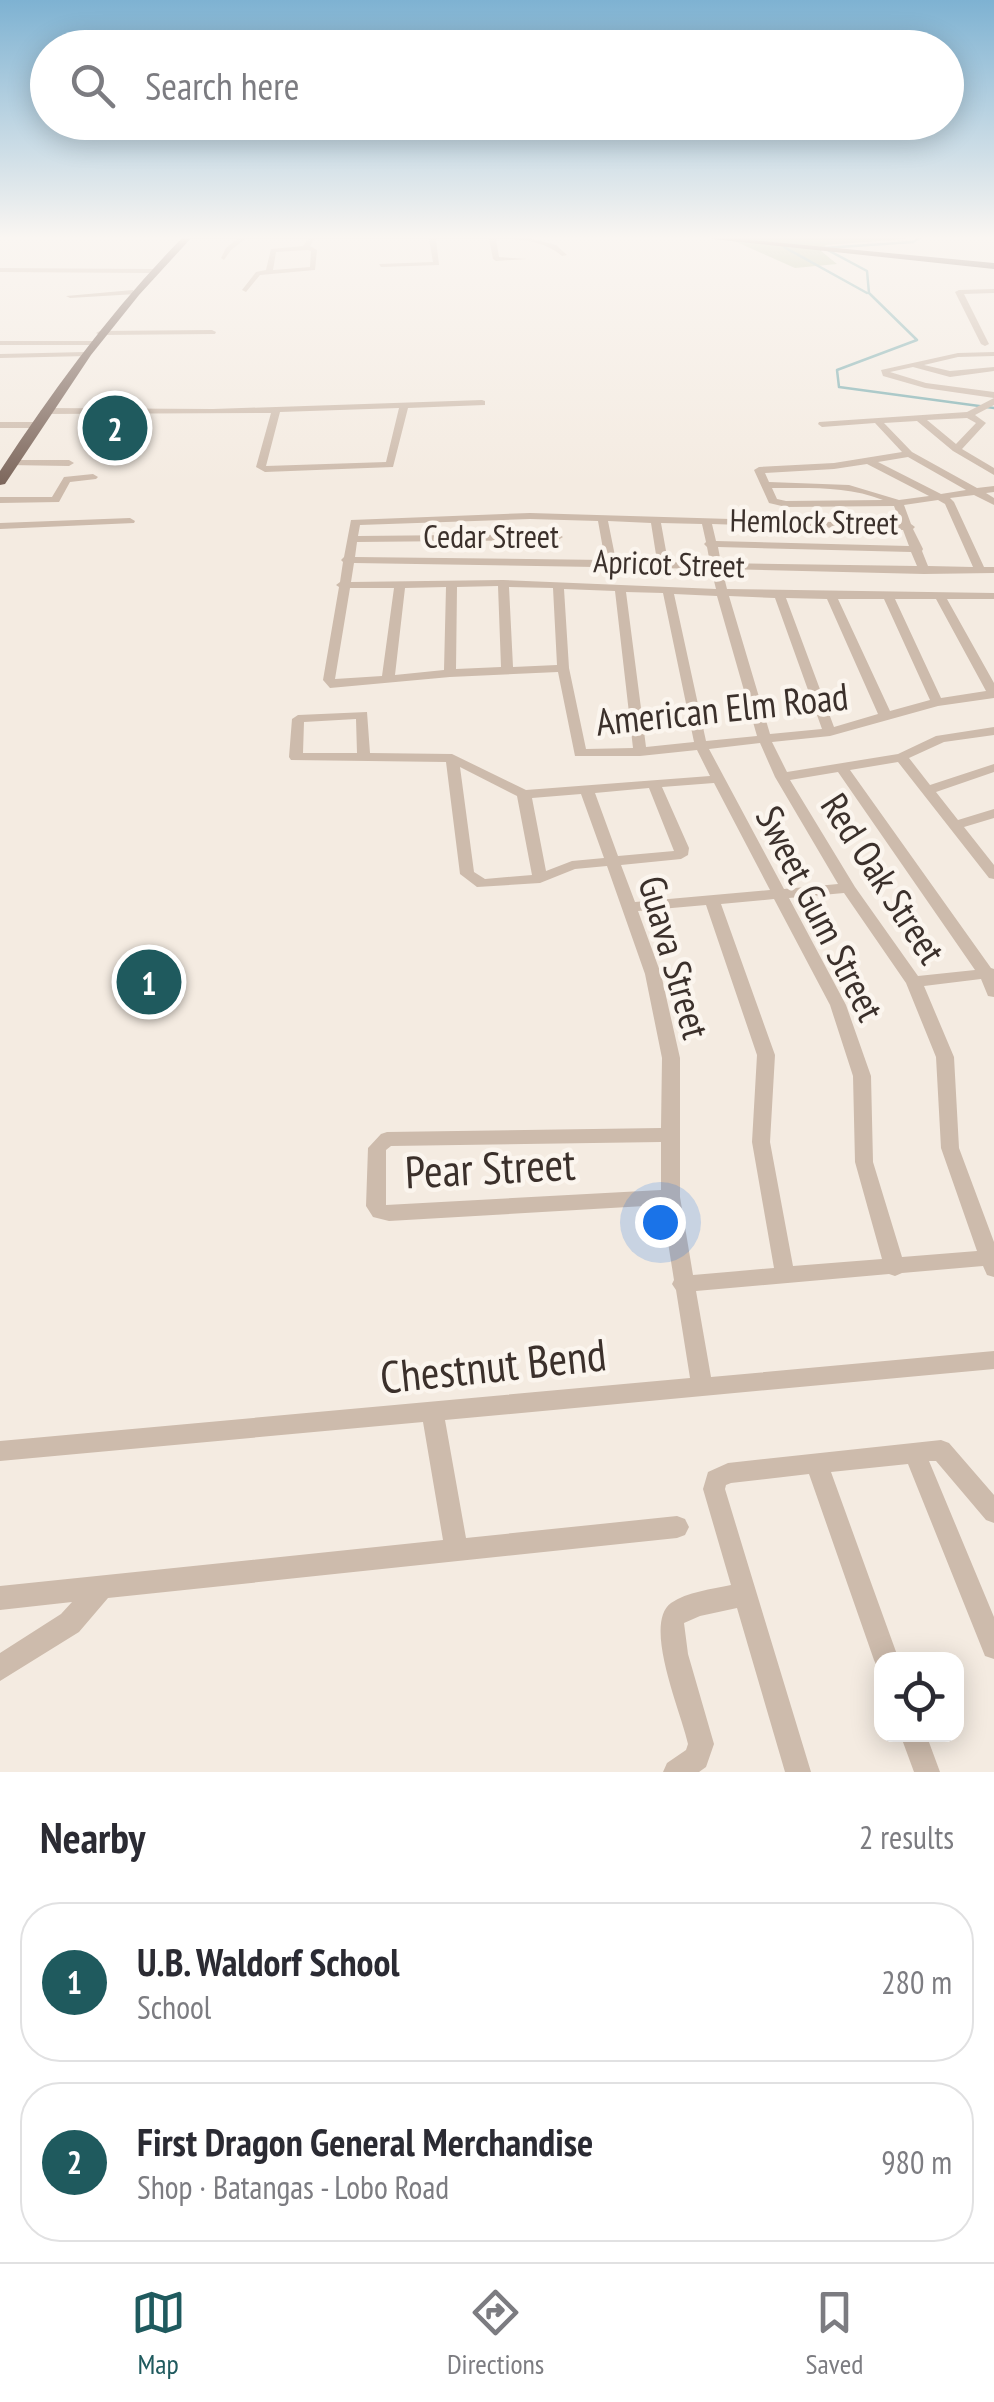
<!DOCTYPE html>
<meta charset="utf-8">
<style>
:root{--surface:#fff;--page:#f7f7f7;--text:#2b2b33;--muted:#7c7c81;--line:#e1e1e2;--accent:#1f5a5e}
body{margin:0;font-family:"PT Sans Narrow",sans-serif;background:var(--page);color:var(--text)}
.controls{position:absolute;right:30px;bottom:30px;display:grid;overflow:hidden;border-radius:20px;box-shadow:0 5px 25px #0003}
.controls button{width:90px;height:90px;display:grid;place-items:center;padding:0;border:0;border-bottom:2px solid var(--line);background:var(--surface);color:var(--text);font:50px sans-serif}
.you{position:absolute;left:660px;top:1222px;width:35px;height:35px;margin:-25px;border:8px solid #fff;border-radius:50%;background:#1a73e8;box-shadow:0 0 0 15px #1a73e833}
.badge{display:grid;place-items:center;width:65px;height:65px;border-radius:50%;background:var(--accent);color:#fff;font-size:32px;font-weight:700}
.pin{position:absolute;translate:-50% -50%;border:5px solid #fff;box-shadow:0 2px 10px #0006}
.list{margin:0;padding:0;list-style:none}
h2{display:flex;justify-content:space-between;align-items:center;height:130px;margin:0;padding:0 40px;font-size:42px}
h2 small{font-size:32px;font-weight:400;color:var(--muted)}
.list li{display:grid;grid-template-columns:65px 1fr auto;gap:30px;align-items:center;box-sizing:border-box;height:160px;margin:0 20px 20px;padding:0 20px;border:2px solid var(--line);border-radius:40px}
.list b{display:block;font-size:38px;white-space:nowrap}
.list p{margin:0;font-size:32px;white-space:nowrap;color:var(--muted)}
.list em{font-size:32px;font-style:normal;color:var(--muted)}
.icon{flex:none;width:55px;height:55px;fill:none;stroke:currentColor;stroke-width:2;stroke-linecap:round;stroke-linejoin:round}
.map{position:relative;flex:none;width:994px;height:1772px;overflow:hidden}
.search{position:absolute;background:var(--surface);box-shadow:0 5px 25px #0003;left:30px;right:30px;top:30px;height:110px;display:flex;align-items:center;gap:25px;box-sizing:border-box;padding:0 35px;border-radius:55px;color:var(--muted);font-size:38px}
.sheet{height:490px;background:var(--surface)}
nav{display:flex;justify-content:space-around;align-items:center;box-sizing:border-box;height:140px;border-top:2px solid var(--line);background:var(--surface);font-size:28px;color:var(--muted)}
nav a{display:grid;justify-items:center;gap:5px}
nav .on{color:var(--accent)}
.map>svg:first-child{display:block}
.green{fill:#b8c4a0}
.lines{fill:none;stroke-linecap:round;stroke-linejoin:round}
.stream{stroke:#7fb0b2;stroke-width:2.5}
.minor{fill:#cdbbac;fill-rule:evenodd}
.major{fill:#7d675c;fill-rule:evenodd}
.labels{text-anchor:middle;dominant-baseline:central;stroke-width:9;stroke-linejoin:round;paint-order:stroke}
.far-street-label{font-size:32px;fill:#3b302b;stroke:#fbf5ee}
.street-label{font-size:38px;fill:#3b302b;stroke:#fbf5ee}
.near-street-label{font-size:45px;fill:#3b302b;stroke:#fbf5ee}
</style>
<div class="map">
<svg width="994" height="1772" viewBox="0 0 994 1772">
<rect width="100%" height="100%" fill="#f4ebe1"/>
<path class="green" d="M723,236H910L905,239L826,245L821,251L837,264L795,268Z"/>
<g class="lines">
<path class="stream" d="M923,236L913,242L824,248L867,271L869,293L917,340L837,370L839,387L994,408
M784,247L867,293"/>
<path class="minor" d="M185,236H521L556,245L567,255L562,256C544,240 519,239 496,239L499,257L527,259L496,261L493,259L489,239H436L439,265L381,267L379,264L433,262L429,239H314L310,246L317,250L315,270L260,275L246,292L242,290L256,272L266,270L271,249L303,246L308,239H245L231,250L224,260L221,258L226,248L237,239H187ZM308,250L311,251L310,267L273,270L276,252Z
M0,268L153,269L157,271L153,273L0,272Z
M994,289V293L964,294L989,344L985,346L981,344L955,292L959,290Z
M133,290L136,294L70,298L66,296Z
M212,330L216,332L215,334L100,335L96,333L100,331Z
M0,341H93L97,343L93,345H0Z
M85,352L89,354L88,356L0,358V354Z
M994,352V356L958,357L924,365L950,371L994,367V371L950,377L913,367L890,372L926,383L994,392V398L925,388L883,376L881,370L958,353Z
M994,398V405L975,415L986,423L962,449L994,468V475L953,451L917,421L884,423L912,452L977,488L994,486V492L986,493L994,498V505L974,495L950,498L954,502L984,567H994V573L924,574L722,569L727,589L994,593V599H947L994,683V698L938,706L830,736L772,742L787,772L898,754L936,736L994,727V735L944,742L909,758L930,785L994,764V772L936,792L958,820L994,809V818L964,827L994,865V879L989,878L898,762L850,770L991,968L994,969V997L988,996L981,979L924,986L954,1057L959,1148L994,1242V1277L987,1275L983,1266L902,1273L895,1276L889,1274L696,1291L711,1377L994,1351V1369L445,1420L466,1538L677,1516L685,1519L689,1527L685,1535L677,1538L108,1598L79,1632L0,1681V1653L61,1614L72,1602L0,1610V1586L443,1540L423,1422L0,1461V1441L690,1378L676,1290L672,1284L674,1280L662,1205L389,1221L373,1217L366,1206L368,1148L381,1134L387,1132L661,1128L662,1058L645,974L607,866L575,869L540,883L477,887L460,874L446,762L291,760L289,757L292,719L298,715L367,712L370,753L452,754L526,790L710,776L697,750L640,756H575L558,672L450,677L330,688L323,680L339,587L336,585L340,582L343,562L341,560L344,557L351,520L530,513L901,524L894,506L786,507L769,503L754,470L759,467L834,463L902,452L875,423L822,427L818,424L819,422L967,412ZM967,418L976,423L956,444L927,420ZM908,457L966,490L941,494L878,462ZM867,464L929,496L899,500L849,485L769,482L765,473L834,469ZM772,488C810,488 848,486 883,500L786,501L777,499ZM938,500L945,504L973,567L928,566L922,551L923,549L913,529L915,527L911,524L904,505ZM530,519L598,521L605,560L355,557L357,542L558,540L563,537L558,534L358,536L360,525ZM608,521L651,523L657,561H616ZM661,523L702,524L706,542L704,544L707,547L710,563L668,562ZM712,524L903,530L909,546L716,541ZM718,547L911,552L917,566L721,563ZM354,563L711,569L716,589L503,580L351,582ZM498,586L501,667L456,669L457,587ZM446,587L444,670L395,675L405,588ZM509,587L553,588L557,665L513,667ZM350,588H394L382,676L335,679ZM564,589L615,591L633,748L586,749L569,668ZM626,592L663,593L694,742L646,747ZM674,594L717,596L757,736L706,741ZM729,596L775,598L822,729L770,734ZM786,598L827,599L878,714L834,727ZM838,599H884L930,700L890,711ZM895,599H936L986,691L941,698ZM356,719L357,753H303L304,722ZM760,743L775,777L838,884L784,889L709,749ZM460,767L517,796L532,875L485,879L474,872ZM838,772L975,970L918,976L855,887L790,780ZM714,783L770,890L635,902L621,865L681,859L688,855L689,848L662,787ZM649,788L674,851L618,856L595,793ZM581,794L604,858L572,861L546,871L532,798ZM844,893L906,983L936,1057L941,1148L977,1251L902,1257L873,1162L871,1076L846,1005L789,898ZM774,899L830,1005L853,1076L855,1162L882,1259L793,1266L770,1142L775,1055L721,904ZM706,905L757,1055L752,1142L774,1268L693,1275L680,1197V1058L661,974L638,911ZM661,1142V1190L386,1205V1150L391,1146Z
M482,400L485,401V405L408,408L393,467L265,472L256,467L271,413L44,414L40,411L44,408L213,409ZM399,408L386,462L266,466L280,412Z
M0,422H35L40,425L35,428H0Z
M11,460H69L74,463L69,466L8,465L6,463Z
M93,474L98,477L96,479L70,482L59,502L0,503V497H52L64,477Z
M130,518L135,521L134,523L0,529V523Z
M941,1440L949,1443L994,1495V1523L986,1520L936,1461H929L994,1617V1659L985,1656L908,1464L831,1472L899,1660H882V1670L878,1669L874,1660L809,1474L731,1483L726,1485L725,1489L811,1772H785L737,1608L700,1616L684,1623L688,1654L714,1744L706,1767L699,1772H663L667,1763L686,1750L688,1744C682,1714 642,1624 671,1603C687,1592 712,1589 731,1585L703,1489L708,1472L728,1463Z
M900,1734H926L940,1772H914Z"/>
<path class="major" d="M184,236H193L139,295L91,355L5,484L0,485V471C55,387 114,307 184,236Z
M709,236L994,263V269L713,239Z"/>
</g>
<linearGradient id="sky" x2="0" y2="1"><stop stop-color="#7eb2d2"/><stop offset="0.49" stop-color="#faf6f2"/><stop offset="1" stop-color="#faf6f2" stop-opacity="0"/></linearGradient>
<rect width="994" height="484" fill="url(#sky)"/>
<g class="labels">
<g class="far-street-label">
<text transform="translate(814 521) rotate(1)">Hemlock Street</text>
<text x="491" y="536">Cedar Street</text>
<text transform="translate(669 563) rotate(2)">Apricot Street</text>
</g>
<g class="street-label">
<text transform="translate(722 708) rotate(-6)">American Elm Road</text>
<text transform="translate(884 878) rotate(57)">Red Oak Street</text>
<text transform="translate(821 913) rotate(63)">Sweet Gum Street</text>
<text transform="translate(675 957) rotate(74)">Guava Street</text>
</g>
<g class="near-street-label">
<text transform="translate(490 1167) rotate(-3)">Pear Street</text>
<text transform="translate(493 1365) rotate(-6)">Chestnut Bend</text>
</g>
</g>
</svg>
<div class="controls">
<button><svg class="icon" aria-label="locate" viewBox="0 0 24 24"><circle cx="12" cy="12" r="6"/><path d="M12 2v4M12 18v4M2 12h4M18 12h4"/></svg></button>
</div>
<div class="you"></div>
<div class="pin badge" style="left:149px;top:982px">1</div>
<div class="pin badge" style="left:115px;top:428px">2</div>
<div class="search"><svg class="icon" aria-label="search" viewBox="0 0 24 24"><circle cx="10" cy="10" r="6"/><path d="M15 15l6 6"/></svg>Search here</div>
</div>
<section class="sheet">
<h2>Nearby<small>2 results</small></h2>
<ul class="list">
<li><span class="badge">1</span><div><b>U.B. Waldorf School</b><p>School</p></div><em>280 m</em></li>
<li><span class="badge">2</span><div><b>First Dragon General Merchandise</b><p>Shop · Batangas - Lobo Road</p></div><em>980 m</em></li>
</ul>
</section>
<nav>
<a class="on"><svg class="icon" aria-label="map" viewBox="0 0 24 24"><path d="M3 6l6-2 6 2 6-2v14l-6 2-6-2-6 2zM9 4v14M15 6v14"/></svg>Map</a>
<a><svg class="icon" aria-label="directions" viewBox="0 0 24 24"><path d="M12 3l9 9-9 9-9-9zM9 14v-3h6M13 9l2 2-2 2"/></svg>Directions</a>
<a><svg class="icon" aria-label="saved" viewBox="0 0 24 24"><path d="M7 4h10v16l-5-4-5 4z"/></svg>Saved</a>
</nav>
